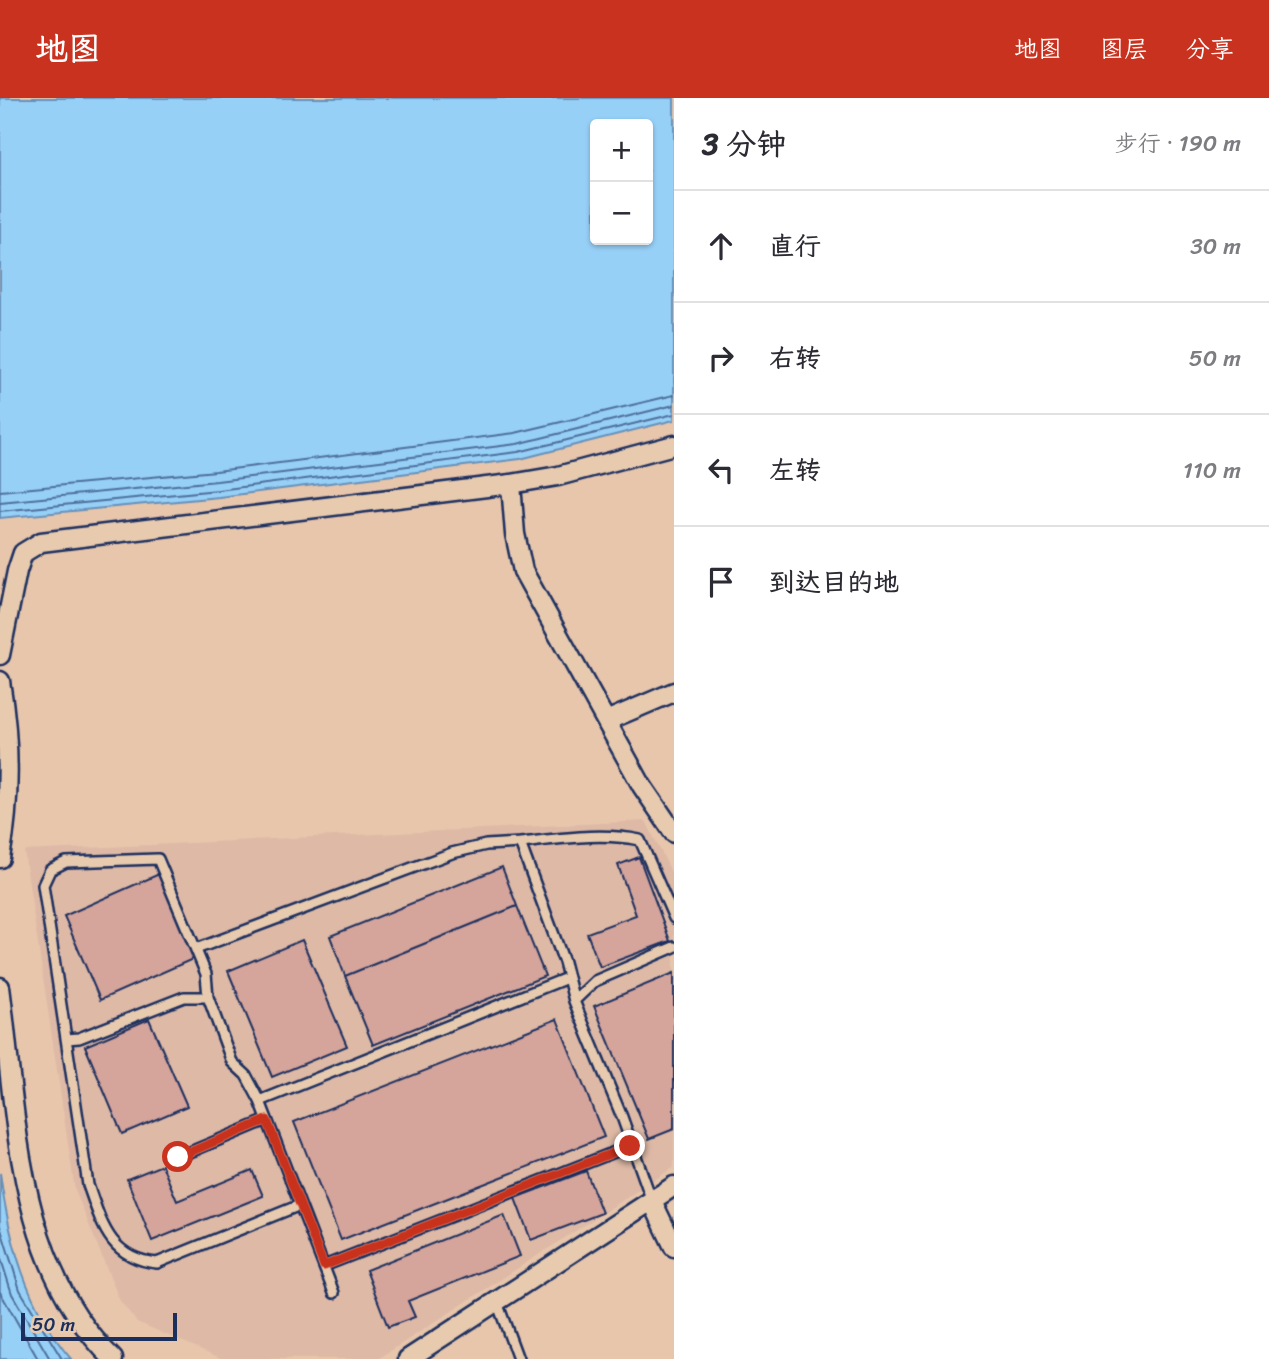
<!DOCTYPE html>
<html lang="zh">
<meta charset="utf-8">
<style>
:root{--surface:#fff;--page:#f7f7f7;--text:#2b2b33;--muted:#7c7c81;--line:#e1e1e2;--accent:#c8321e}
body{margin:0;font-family:Sriracha,"LXGW WenKai TC",sans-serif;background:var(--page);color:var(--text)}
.controls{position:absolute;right:21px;top:21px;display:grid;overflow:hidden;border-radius:7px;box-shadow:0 2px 5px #0004}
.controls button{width:63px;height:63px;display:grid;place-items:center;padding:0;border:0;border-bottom:2px solid var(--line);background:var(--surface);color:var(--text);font:35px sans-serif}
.scale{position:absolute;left:21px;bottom:18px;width:156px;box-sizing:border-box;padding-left:7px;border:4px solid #1b2f5e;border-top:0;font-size:19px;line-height:24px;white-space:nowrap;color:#1b2f5e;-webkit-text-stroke:5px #e8cbaf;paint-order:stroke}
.stop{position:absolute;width:21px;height:21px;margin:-16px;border:5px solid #c8321e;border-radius:50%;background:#fff}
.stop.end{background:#c8321e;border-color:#fff;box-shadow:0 2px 7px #0008}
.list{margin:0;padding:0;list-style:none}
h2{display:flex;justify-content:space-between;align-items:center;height:91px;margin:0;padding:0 28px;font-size:30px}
h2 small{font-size:23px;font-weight:400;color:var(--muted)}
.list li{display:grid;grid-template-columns:46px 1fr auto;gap:21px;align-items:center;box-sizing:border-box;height:112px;padding:0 28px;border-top:2px solid var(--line)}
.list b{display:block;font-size:26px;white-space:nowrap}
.list em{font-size:23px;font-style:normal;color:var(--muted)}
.icon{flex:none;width:38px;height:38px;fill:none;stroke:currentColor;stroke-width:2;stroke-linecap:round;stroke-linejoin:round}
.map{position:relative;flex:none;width:674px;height:1261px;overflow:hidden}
header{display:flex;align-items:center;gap:42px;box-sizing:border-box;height:98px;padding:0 35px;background:var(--accent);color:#fff}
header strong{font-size:33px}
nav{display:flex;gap:38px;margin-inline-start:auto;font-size:24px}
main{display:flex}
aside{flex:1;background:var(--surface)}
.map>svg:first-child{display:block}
.built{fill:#deb9a6}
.water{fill:#97d0f7;stroke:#6590ba;stroke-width:2;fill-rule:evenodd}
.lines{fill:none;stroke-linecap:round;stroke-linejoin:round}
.shore{stroke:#4d6f9b;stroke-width:2}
.building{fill:#d5a49b;stroke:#1b2f5e;stroke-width:2}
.service-casing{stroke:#1b2f5e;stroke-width:14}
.minor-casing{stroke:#1b2f5e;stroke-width:23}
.service{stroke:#e8cbaf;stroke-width:9}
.minor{stroke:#e8cbaf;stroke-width:18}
.route{stroke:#c8321e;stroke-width:9}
</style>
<header>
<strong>地图</strong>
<nav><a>地图</a><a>图层</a><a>分享</a></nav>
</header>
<main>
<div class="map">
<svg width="674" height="1261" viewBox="0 0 674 1261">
<rect width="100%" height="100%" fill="#e8c6ac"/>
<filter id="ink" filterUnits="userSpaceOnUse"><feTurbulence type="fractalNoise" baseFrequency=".0143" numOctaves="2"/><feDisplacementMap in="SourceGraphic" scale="14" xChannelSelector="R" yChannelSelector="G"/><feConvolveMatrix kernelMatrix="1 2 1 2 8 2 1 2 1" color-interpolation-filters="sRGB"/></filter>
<g filter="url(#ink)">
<path class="built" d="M646,723L674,780V1069L378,1261H223L137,1224L120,1203L75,1092L24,753Z"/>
<path class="water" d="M0,0H674V322L520,361L219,399L0,420ZM648,26V142H595V26Z
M0,1075C9,1142 26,1208 71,1261H0Z"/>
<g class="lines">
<path class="shore" d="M0,393L216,373L515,335L674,297
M0,404L217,383L517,346L674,307
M0,413L218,392L518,354L674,316
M0,1128L20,1192L62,1261
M0,1158L12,1196L50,1261
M0,1194L38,1261"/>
</g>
<path class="building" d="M639,759L670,843L600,869L587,835L636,817L618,767Z
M502,769L517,808L345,878L330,838Z
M159,776L195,860L100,902L64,818Z
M517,808L545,878L373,947L345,878Z
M302,842L347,948L272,979L228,873Z
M674,875V1031L649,1041L594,908Z
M149,921L187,1008L122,1036L85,948Z
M557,921L604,1039L341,1142L294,1024Z
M162,1067L177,1103L252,1072L263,1098L152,1143L127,1081Z
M586,1073L602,1115L531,1142L515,1100Z
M504,1117L520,1158L408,1203L415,1219L388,1229L366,1172Z"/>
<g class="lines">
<g class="service-casing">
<path id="service" d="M520,745C559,741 601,734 640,742L674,820
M196,851L452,755L486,747L520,745L564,864L574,903L622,1019L652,1103
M574,903L595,883L674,849
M66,941L79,940L184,899H208
M260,1003L567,880
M178,1059L267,1022
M300,1107L157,1165C110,1160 102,1127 88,1087L43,787L50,772L66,764L158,761L206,876L208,899L232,964L246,977L260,1003L334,1195
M324,1168L630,1048
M497,1204L518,1261"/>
</g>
<g class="minor-casing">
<path id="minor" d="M511,386L515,436L523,473L642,688L674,735
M0,557L17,473L23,455L41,444L511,386L558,378L674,347
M0,583C10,643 11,700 0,760
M606,623L674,594
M0,889C17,1016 15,1166 113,1261
M652,1103L674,1149
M408,1261L674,1088"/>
</g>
<use href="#service" class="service"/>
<use href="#minor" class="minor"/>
</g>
</g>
<g class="lines" filter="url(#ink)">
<path class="route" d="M178,1059L267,1022L324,1168L630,1048"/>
</g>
</svg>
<div class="controls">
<button>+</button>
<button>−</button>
</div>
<div class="scale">50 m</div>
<div class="stop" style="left:178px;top:1059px"></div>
<div class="stop end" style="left:630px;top:1048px"></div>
</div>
<aside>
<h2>3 分钟<small>步行 · 190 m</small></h2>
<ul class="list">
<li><svg class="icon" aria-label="ahead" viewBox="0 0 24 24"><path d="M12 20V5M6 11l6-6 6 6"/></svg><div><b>直行</b></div><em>30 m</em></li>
<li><svg class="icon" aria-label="right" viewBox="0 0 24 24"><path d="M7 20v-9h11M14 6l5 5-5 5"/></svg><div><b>右转</b></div><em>50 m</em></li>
<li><svg class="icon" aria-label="left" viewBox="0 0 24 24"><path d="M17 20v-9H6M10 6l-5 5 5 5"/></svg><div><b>左转</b></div><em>110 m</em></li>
<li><svg class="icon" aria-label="arrive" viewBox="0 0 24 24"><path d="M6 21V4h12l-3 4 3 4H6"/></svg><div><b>到达目的地</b></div></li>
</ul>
</aside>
</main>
